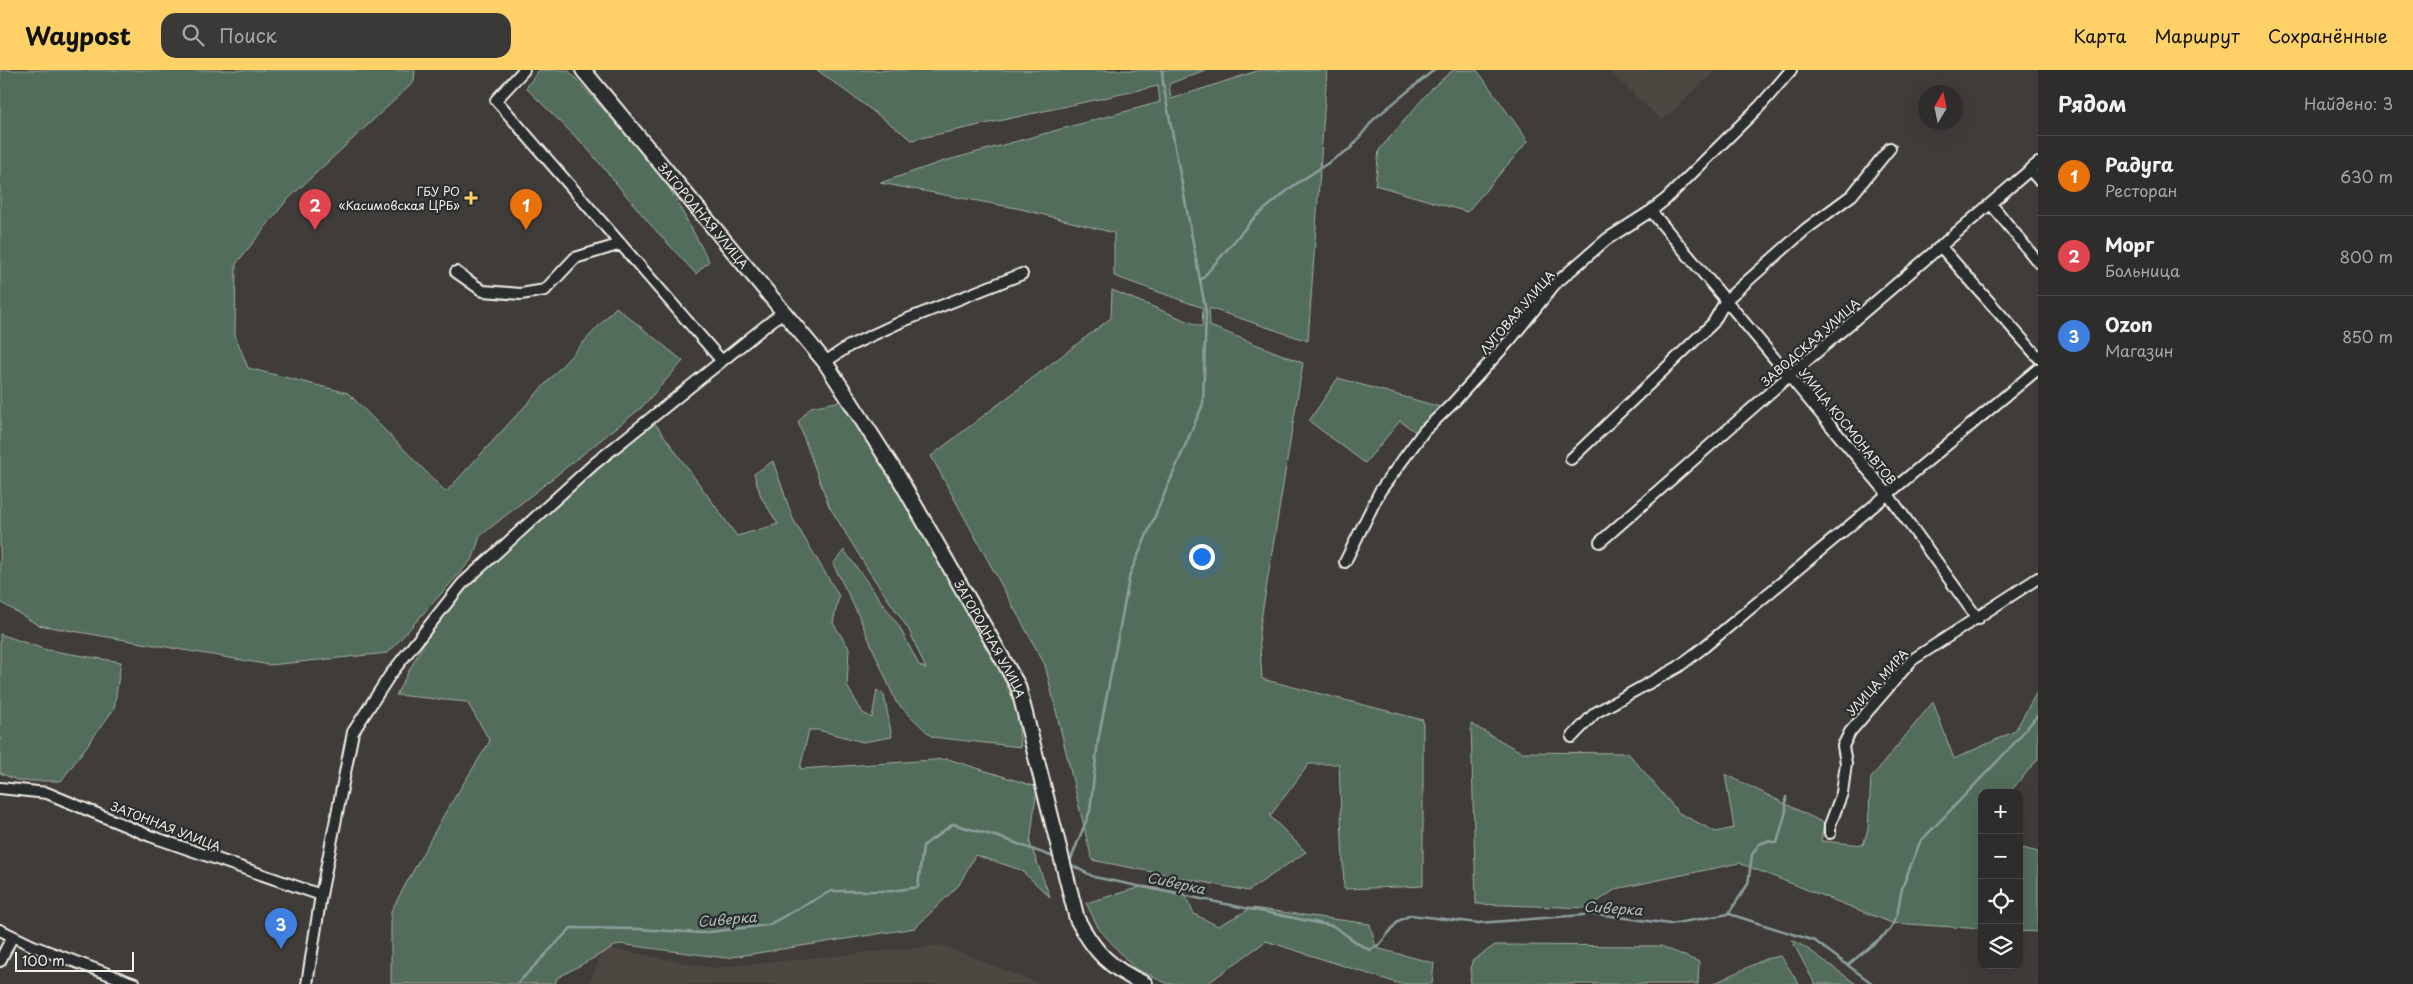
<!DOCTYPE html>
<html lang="ru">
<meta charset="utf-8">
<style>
:root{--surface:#2f2d2c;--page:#3b3938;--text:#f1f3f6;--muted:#a7a8a9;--line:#4a4948;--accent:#ffd166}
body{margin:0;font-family:"Playpen Sans",sans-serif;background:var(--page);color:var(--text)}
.controls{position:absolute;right:15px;bottom:15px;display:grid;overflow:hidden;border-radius:10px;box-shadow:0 5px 20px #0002}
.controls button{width:45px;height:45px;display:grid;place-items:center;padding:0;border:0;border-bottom:1px solid var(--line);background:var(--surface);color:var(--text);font:25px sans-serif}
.compass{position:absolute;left:1918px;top:15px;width:45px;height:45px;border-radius:50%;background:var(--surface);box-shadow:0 5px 20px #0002;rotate:10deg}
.scale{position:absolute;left:15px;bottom:12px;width:119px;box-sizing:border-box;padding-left:5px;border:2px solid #f4f1e8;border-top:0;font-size:14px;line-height:18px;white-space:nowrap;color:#f4f1e8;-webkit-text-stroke:4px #2a2d2e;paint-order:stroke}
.you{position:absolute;left:1201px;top:486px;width:18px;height:18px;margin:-12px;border:4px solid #fff;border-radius:50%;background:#1a73e8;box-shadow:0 0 0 8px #1a73e833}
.badge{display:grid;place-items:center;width:32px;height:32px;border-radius:50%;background:var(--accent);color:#fff;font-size:16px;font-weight:700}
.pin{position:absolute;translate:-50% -41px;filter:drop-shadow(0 1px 2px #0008)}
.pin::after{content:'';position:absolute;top:26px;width:18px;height:15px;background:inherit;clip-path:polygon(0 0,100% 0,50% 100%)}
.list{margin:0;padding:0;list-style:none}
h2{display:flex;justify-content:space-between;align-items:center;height:65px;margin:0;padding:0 20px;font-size:21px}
h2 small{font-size:16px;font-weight:400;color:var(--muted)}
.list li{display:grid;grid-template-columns:32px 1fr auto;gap:15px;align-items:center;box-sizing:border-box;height:80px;padding:0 20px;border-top:1px solid var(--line)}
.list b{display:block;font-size:19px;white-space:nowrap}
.list p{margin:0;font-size:16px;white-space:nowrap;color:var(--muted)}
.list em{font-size:16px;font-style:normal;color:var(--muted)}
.icon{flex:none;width:28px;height:28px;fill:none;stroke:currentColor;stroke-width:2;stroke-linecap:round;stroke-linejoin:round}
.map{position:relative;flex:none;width:2038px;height:914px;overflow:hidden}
header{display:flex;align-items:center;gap:30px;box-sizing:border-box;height:70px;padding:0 25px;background:var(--accent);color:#111}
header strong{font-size:24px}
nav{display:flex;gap:28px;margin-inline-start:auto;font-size:18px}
.search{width:350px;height:45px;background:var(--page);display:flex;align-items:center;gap:12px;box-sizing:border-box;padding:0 18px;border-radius:15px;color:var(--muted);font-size:19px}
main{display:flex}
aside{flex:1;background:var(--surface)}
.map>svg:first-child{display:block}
.built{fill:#4d4642}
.green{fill:#526d5c;stroke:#a3afa2}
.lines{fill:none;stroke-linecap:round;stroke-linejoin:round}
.stream{stroke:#8d9f9c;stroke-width:2.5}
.street-casing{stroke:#f4f1e8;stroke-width:14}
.secondary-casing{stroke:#f4f1e8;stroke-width:18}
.street{stroke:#2a2d2e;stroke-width:10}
.secondary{stroke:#2a2d2e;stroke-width:14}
.poi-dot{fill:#ffd166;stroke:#2a2d2e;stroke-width:2}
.labels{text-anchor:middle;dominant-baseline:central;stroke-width:4.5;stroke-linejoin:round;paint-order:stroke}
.poi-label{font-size:12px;fill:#f4f1e8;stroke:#2a2d2e;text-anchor:end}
.street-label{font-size:12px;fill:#f4f1e8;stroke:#2a2d2e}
.water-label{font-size:14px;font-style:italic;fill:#b0bab6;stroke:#2a2d2e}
</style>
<header>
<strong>Waypost</strong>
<div class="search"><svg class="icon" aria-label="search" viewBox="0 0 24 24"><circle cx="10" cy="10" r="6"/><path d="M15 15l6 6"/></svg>Поиск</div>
<nav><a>Карта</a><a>Маршрут</a><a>Сохранённые</a></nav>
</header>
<main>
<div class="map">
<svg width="2038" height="914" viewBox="0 0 2038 914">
<rect width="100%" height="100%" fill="#3f3c3a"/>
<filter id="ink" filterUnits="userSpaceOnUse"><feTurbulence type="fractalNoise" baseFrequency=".02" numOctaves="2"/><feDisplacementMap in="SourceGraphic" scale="10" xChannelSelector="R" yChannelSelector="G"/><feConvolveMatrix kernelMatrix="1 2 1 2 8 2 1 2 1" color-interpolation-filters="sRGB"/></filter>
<g filter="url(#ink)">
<path class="built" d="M1608,0H1716L1662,51Z
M942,875L1040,914H589L604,877L712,898Z"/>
<path class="green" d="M0,0H415L414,12L287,130L236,194L235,265L248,298L348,323L446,422L616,237L683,291L641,338L480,466L473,488L388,583L270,595L38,555L0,532Z
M539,0H568L662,104L709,191L696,204L650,154L586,77L526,18Z
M817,0H1205L1169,14L1171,29L1260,0H1327L1308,271L1209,238L1210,256L1303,293L1259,562L1262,609L1423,650V816L1344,819L1339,694H1309L1270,746L1306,782L1248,821L1092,790L1045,595L931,386L1111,248L1112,220L1202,257L1203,238L1114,206V163L1021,139L880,113L941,92L1160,32L1158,16L912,70Z
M1453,0H1477L1528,71L1467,142L1375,115L1379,80L1432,18Z
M1338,308L1440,337L1417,363L1400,351L1365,393L1309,351Z
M841,331L897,414L972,545L1016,634L1021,677L932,667L896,632L857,542L833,494L844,480L899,556L919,595L926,599L909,560L870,503L829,436L798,352L811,337Z
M654,352L737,466L778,454L761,427L754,404L773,391L793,449L839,526L833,553L849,578L847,616L863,643L872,648L877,620L884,625L892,667L863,672L818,660H809L800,699L948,689L1037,717L1030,773L1050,827L1021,800L975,785L959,815L915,858L726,888L619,874L557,908L555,914H391V841L445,743L490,671L467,632L396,625L431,560L469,509Z
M0,564L47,580L121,592L114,639L61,711H19L0,703Z
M2038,620V689L2009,723H1982V859L1892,853L1739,793L1616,819L1588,838L1476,834L1471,654L1521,682L1628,683L1679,743L1716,762L1734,758L1725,704L1824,753L1821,771L1863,775L1868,759L1871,708L1933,632L1954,689L2015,661Z
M2019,777L2038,782V862L2019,861Z
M1144,816L1184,823L1194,844L1218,856L1252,838L1370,854L1376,878L1434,893L1432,914H1400L1266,871L1207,914H1168L1134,898L1099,859L1086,833Z
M1791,869L1811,881L1856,914H1815Z
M1495,875L1661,876L1699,892L1698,914H1470L1472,891Z
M1781,886L1799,914H1713L1765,889Z"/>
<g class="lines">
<path class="stream" d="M1201,210L1254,148L1293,116L1351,78L1374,49L1434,0
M1068,793L1094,807L1333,856C1347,864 1355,874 1370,880L1380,874L1398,851L1411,845L1478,853L1596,844L1670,854L1729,844L1815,871L1873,914
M1069,794L1090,741L1098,671L1130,504L1203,334L1206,242L1163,13L1162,0
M1729,843L1748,814L1752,785L1759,774L1768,771L1777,773L1786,741V727
M1848,895L1890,860L1897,845L1902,818L1920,772L2010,678L2038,645
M517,914L571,858L639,859L701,863L768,855L831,821H893L918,817L923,776L953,754L1005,769L1056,788"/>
<g class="street-casing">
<path id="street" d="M524,0L496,30L721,290
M2030,100L2038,109
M1991,134L2038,192
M1651,141L1887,423L1978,549
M1941,177L2038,287
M456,202L483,221L521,224L545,220L575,188L621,174
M825,292L849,276L903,251L1022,204
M1571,389L1713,253L1726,230L1806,159L1852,125L1890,78
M1600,472L1790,305L2038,93
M1345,492L1380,421L1424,361L1452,334L1511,269L1555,214L1607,169L1651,141L1666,129L1760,36L1791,0
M1572,667L1595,643L1678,597L1704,577L2038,299
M0,718L47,723L150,766L321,825
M1830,763V755L1842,723L1846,693L1843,676L1850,662L1912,590L2038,508
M0,860L33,876L135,914
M0,891L12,867
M307,914L321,825L353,662L390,605L462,514L594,394L784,241"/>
</g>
<g class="secondary-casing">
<g id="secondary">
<path id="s1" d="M583,0L825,292L898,406L1018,616L1077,849C1095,883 1110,898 1145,914"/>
</g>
</g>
<use href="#street" class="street"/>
<use href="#secondary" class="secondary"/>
</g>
</g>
<path class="poi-dot" d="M468.5 120.5h5v5h5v5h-5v5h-5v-5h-5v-5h5z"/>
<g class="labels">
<g class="poi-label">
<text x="460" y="121">ГБУ РО<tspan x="460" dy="14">«Касимовская ЦРБ»</tspan></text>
</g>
<g class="street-label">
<text stroke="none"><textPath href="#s1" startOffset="189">ЗАГОРОДНАЯ УЛИЦА</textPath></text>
<text transform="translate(1517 242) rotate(-49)">ЛУГОВАЯ УЛИЦА</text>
<text transform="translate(1810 272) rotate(-41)">ЗАВОДСКАЯ УЛИЦА</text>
<text transform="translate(1848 356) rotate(51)">УЛИЦА КОСМОНАВТОВ</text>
<text stroke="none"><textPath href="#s1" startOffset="702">ЗАГОРОДНАЯ УЛИЦА</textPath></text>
<text transform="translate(1877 612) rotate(-48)">УЛИЦА МИРА</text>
<text transform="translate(166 756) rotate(21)">ЗАТОННАЯ УЛИЦА</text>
</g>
<g class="water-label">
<text transform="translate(1176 813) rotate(12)">Сиверка</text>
<text transform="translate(1613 838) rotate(4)">Сиверка</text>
<text transform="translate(727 849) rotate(-5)">Сиверка</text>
</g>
</g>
</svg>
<div class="controls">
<button>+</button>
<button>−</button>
<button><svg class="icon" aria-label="locate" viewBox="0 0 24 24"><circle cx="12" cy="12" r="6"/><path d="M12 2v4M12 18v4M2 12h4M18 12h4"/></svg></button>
<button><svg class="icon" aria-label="layers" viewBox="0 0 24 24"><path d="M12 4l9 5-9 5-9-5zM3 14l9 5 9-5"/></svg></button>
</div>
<svg class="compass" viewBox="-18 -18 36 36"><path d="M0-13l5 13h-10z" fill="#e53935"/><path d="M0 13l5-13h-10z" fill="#a7a8a9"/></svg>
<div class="scale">100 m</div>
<div class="you"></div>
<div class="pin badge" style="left:526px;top:160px;background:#e8710a">1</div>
<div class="pin badge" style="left:315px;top:160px;background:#e0444e">2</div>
<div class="pin badge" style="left:281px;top:879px;background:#3f7fe0">3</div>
</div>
<aside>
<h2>Рядом<small>Найдено: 3</small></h2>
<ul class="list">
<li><span class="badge" style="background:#e8710a">1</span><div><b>Радуга</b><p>Ресторан</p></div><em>630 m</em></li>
<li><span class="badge" style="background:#e0444e">2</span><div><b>Морг</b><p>Больница</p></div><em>800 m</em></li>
<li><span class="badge" style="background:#3f7fe0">3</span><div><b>Ozon</b><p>Магазин</p></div><em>850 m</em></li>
</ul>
</aside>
</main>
